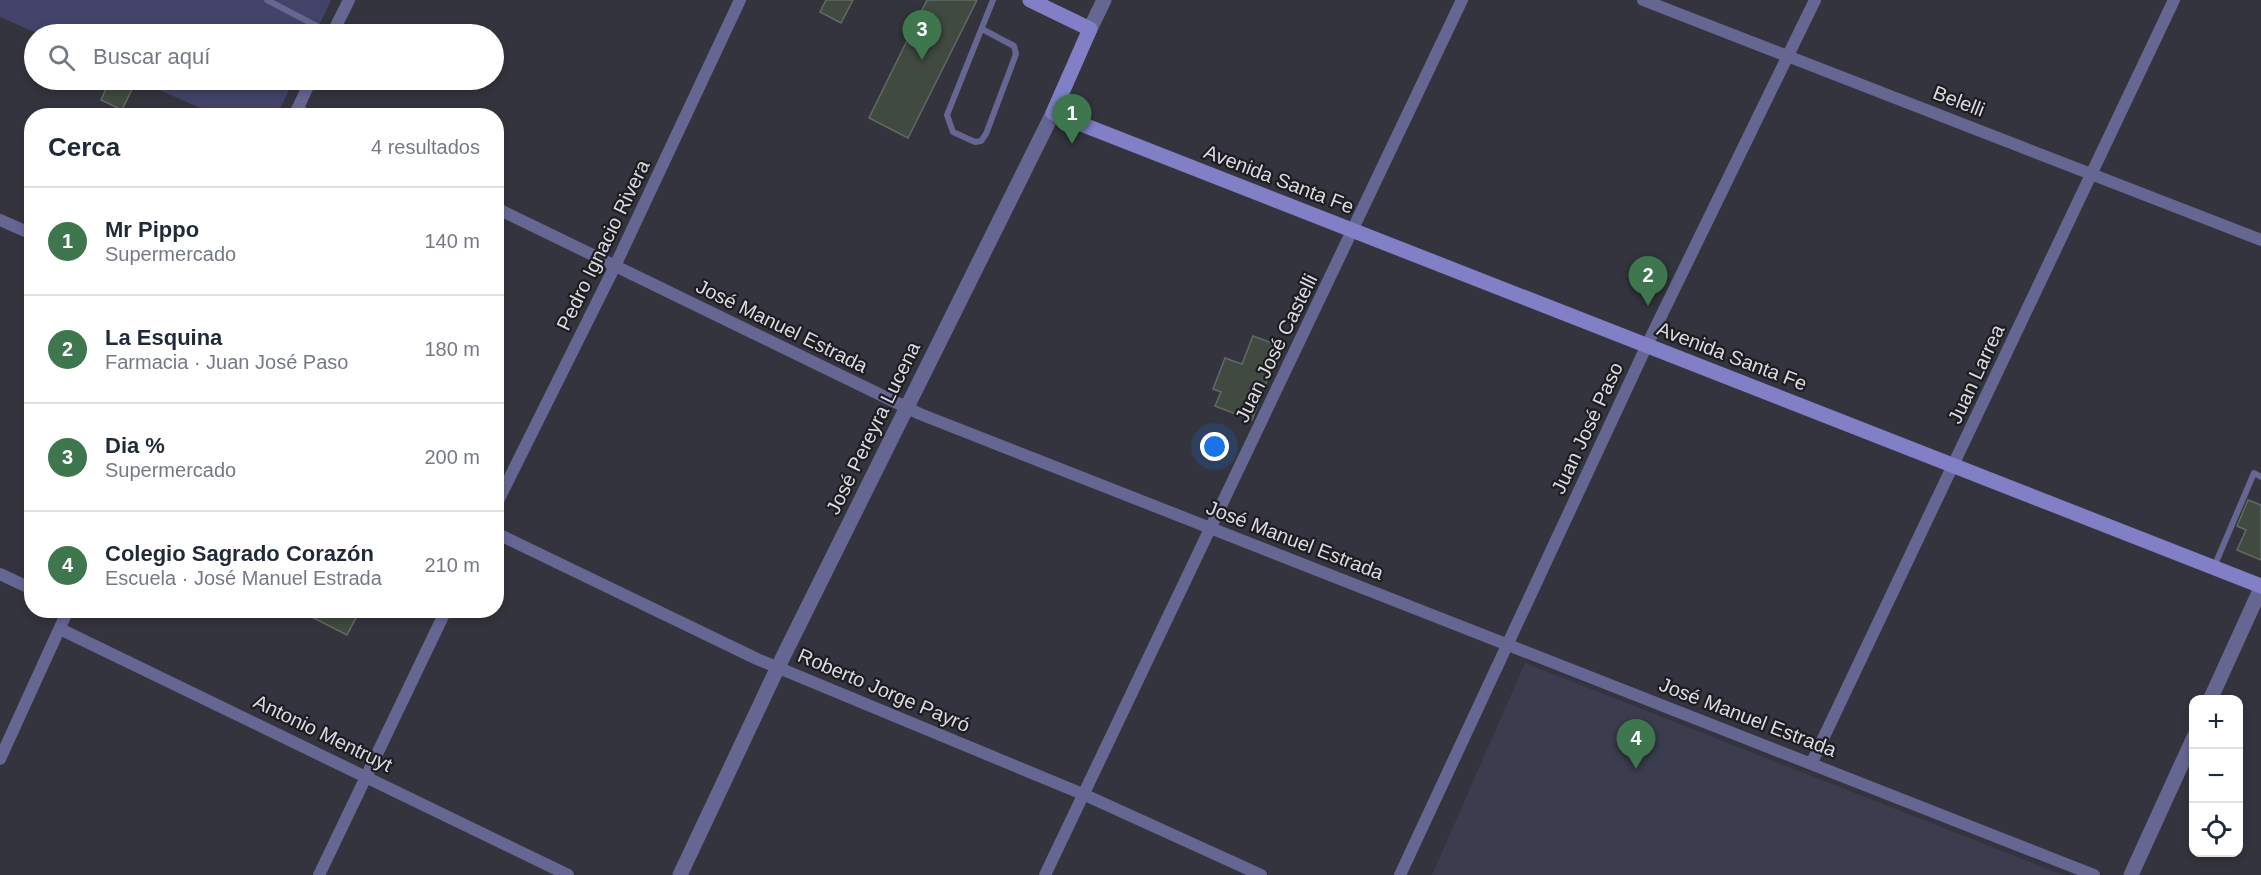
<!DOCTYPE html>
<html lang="es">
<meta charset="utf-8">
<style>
:root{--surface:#fff;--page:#f6f6f7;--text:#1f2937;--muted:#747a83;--line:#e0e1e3;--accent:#3e764d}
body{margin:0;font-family:Helvetica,sans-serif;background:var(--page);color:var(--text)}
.controls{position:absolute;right:18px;bottom:18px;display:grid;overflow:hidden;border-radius:12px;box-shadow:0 3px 9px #0003}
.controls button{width:54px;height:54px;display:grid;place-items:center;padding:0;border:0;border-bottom:2px solid var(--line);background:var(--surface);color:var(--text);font:30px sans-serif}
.you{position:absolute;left:1215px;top:447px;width:21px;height:21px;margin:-15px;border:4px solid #fff;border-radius:50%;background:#1a73e8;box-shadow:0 0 0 9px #1a73e833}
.badge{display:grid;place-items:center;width:39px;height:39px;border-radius:50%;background:var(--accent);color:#fff;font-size:20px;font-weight:700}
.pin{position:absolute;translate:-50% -50px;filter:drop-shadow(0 2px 3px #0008)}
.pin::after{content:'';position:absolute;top:32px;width:21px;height:18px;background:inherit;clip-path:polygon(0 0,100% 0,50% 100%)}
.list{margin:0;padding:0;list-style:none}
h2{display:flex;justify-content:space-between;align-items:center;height:78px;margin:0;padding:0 24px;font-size:26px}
h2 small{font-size:20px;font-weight:400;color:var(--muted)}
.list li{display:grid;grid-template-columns:39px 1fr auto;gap:18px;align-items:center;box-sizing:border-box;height:108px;padding:0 24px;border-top:2px solid var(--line)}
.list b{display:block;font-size:22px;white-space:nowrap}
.list p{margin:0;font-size:20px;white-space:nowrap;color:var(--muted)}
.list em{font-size:20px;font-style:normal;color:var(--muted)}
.icon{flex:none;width:33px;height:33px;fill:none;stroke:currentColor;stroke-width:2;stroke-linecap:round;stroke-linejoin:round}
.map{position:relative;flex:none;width:2261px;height:875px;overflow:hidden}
.search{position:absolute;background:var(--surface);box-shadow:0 3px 9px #0003;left:24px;top:24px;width:480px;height:66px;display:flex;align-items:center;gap:15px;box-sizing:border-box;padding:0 21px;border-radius:33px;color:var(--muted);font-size:22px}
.panel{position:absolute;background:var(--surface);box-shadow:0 3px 9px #0003;left:24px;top:108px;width:480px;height:510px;border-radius:24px}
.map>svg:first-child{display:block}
.built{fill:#3b3c4d}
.green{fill:#434269}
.building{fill:#404a40;stroke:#626b61;stroke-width:1.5}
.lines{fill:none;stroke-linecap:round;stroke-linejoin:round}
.service{stroke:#666693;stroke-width:6}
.minor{stroke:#666693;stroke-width:12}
.tertiary{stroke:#666693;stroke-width:15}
.secondary{stroke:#8180c7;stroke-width:15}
.labels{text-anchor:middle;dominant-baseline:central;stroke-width:4.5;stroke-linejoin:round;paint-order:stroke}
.street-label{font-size:20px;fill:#dbdbe2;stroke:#1c1c21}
</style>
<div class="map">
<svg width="2261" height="875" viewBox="0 0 2261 875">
<rect width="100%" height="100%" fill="#34343f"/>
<path class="built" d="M1525,663L2063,875H1432Z"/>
<path class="green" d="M0,0H331L315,34H39L0,17Z
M137,80H294L277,115H216Z"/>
<path class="building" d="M826,0H853L841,23L820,12Z
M927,0H977L908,138L869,118Z
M110,80H117L133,87L122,110L101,100Z
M1253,336L1280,346L1252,420L1215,406L1221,392L1213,389L1225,358L1242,364Z
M2248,500L2261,505V560L2237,550L2246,530L2237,526Z
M298,610H360L347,635Z"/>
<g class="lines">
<path class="service" d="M267,0L332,34
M982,29L1014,46L1016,54L986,134L981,141L975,142L953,132L947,115L993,0
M2214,567L2254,473L2261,477"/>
<path class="minor" d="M1643,0L2261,240
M332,34L349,0
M297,109L310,116
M294,116L311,80
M496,208L920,414L2094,875
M0,220L32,234
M496,505L615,266L740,0
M496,533L757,659L1085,795L1261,875
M0,574L32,589
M60,629L568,875
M0,759L68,610
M1812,762L2174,0
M319,875L446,610
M1045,875L1462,0
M1400,875L1647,345L1815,0"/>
<path class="tertiary" d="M1090,29L1104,0
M2210,700L2261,588
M680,875L778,667L1053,113
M2131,875L2194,737"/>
<path class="secondary" d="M1030,0L1090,29L1053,113L2261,586"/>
</g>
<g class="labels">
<g class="street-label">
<text transform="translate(1959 101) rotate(21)">Belelli</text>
<text transform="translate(1279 179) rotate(21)">Avenida Santa Fe</text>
<text transform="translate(603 245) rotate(-64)">Pedro Ignacio Rivera</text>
<text transform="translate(782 326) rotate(26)">José Manuel Estrada</text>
<text transform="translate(1276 348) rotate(-64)">Juan José Castelli</text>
<text transform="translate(1732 356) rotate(21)">Avenida Santa Fe</text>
<text transform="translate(1976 374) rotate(-65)">Juan Larrea</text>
<text transform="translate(873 428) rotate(-64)">José Pereyra Lucena</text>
<text transform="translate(1587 428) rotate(-65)">Juan José Paso</text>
<text transform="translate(1295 540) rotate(21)">José Manuel Estrada</text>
<text transform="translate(884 690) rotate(23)">Roberto Jorge Payró</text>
<text transform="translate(1748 717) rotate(21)">José Manuel Estrada</text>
<text transform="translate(323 733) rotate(26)">Antonio Mentruyt</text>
</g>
</g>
</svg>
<div class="controls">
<button>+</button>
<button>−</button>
<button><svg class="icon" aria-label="locate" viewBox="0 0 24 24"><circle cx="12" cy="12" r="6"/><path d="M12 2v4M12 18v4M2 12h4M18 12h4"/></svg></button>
</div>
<div class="you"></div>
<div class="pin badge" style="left:1072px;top:144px">1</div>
<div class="pin badge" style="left:1648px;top:306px">2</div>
<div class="pin badge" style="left:922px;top:60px">3</div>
<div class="pin badge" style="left:1636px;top:769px">4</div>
<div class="search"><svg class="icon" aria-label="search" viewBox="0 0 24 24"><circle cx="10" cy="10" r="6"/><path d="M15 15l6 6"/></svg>Buscar aquí</div>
<section class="panel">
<h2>Cerca<small>4 resultados</small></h2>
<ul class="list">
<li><span class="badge">1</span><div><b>Mr Pippo</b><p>Supermercado</p></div><em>140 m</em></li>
<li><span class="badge">2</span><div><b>La Esquina</b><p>Farmacia · Juan José Paso</p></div><em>180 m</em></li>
<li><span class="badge">3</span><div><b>Dia %</b><p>Supermercado</p></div><em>200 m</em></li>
<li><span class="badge">4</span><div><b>Colegio Sagrado Corazón</b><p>Escuela · José Manuel Estrada</p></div><em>210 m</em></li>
</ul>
</section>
</div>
